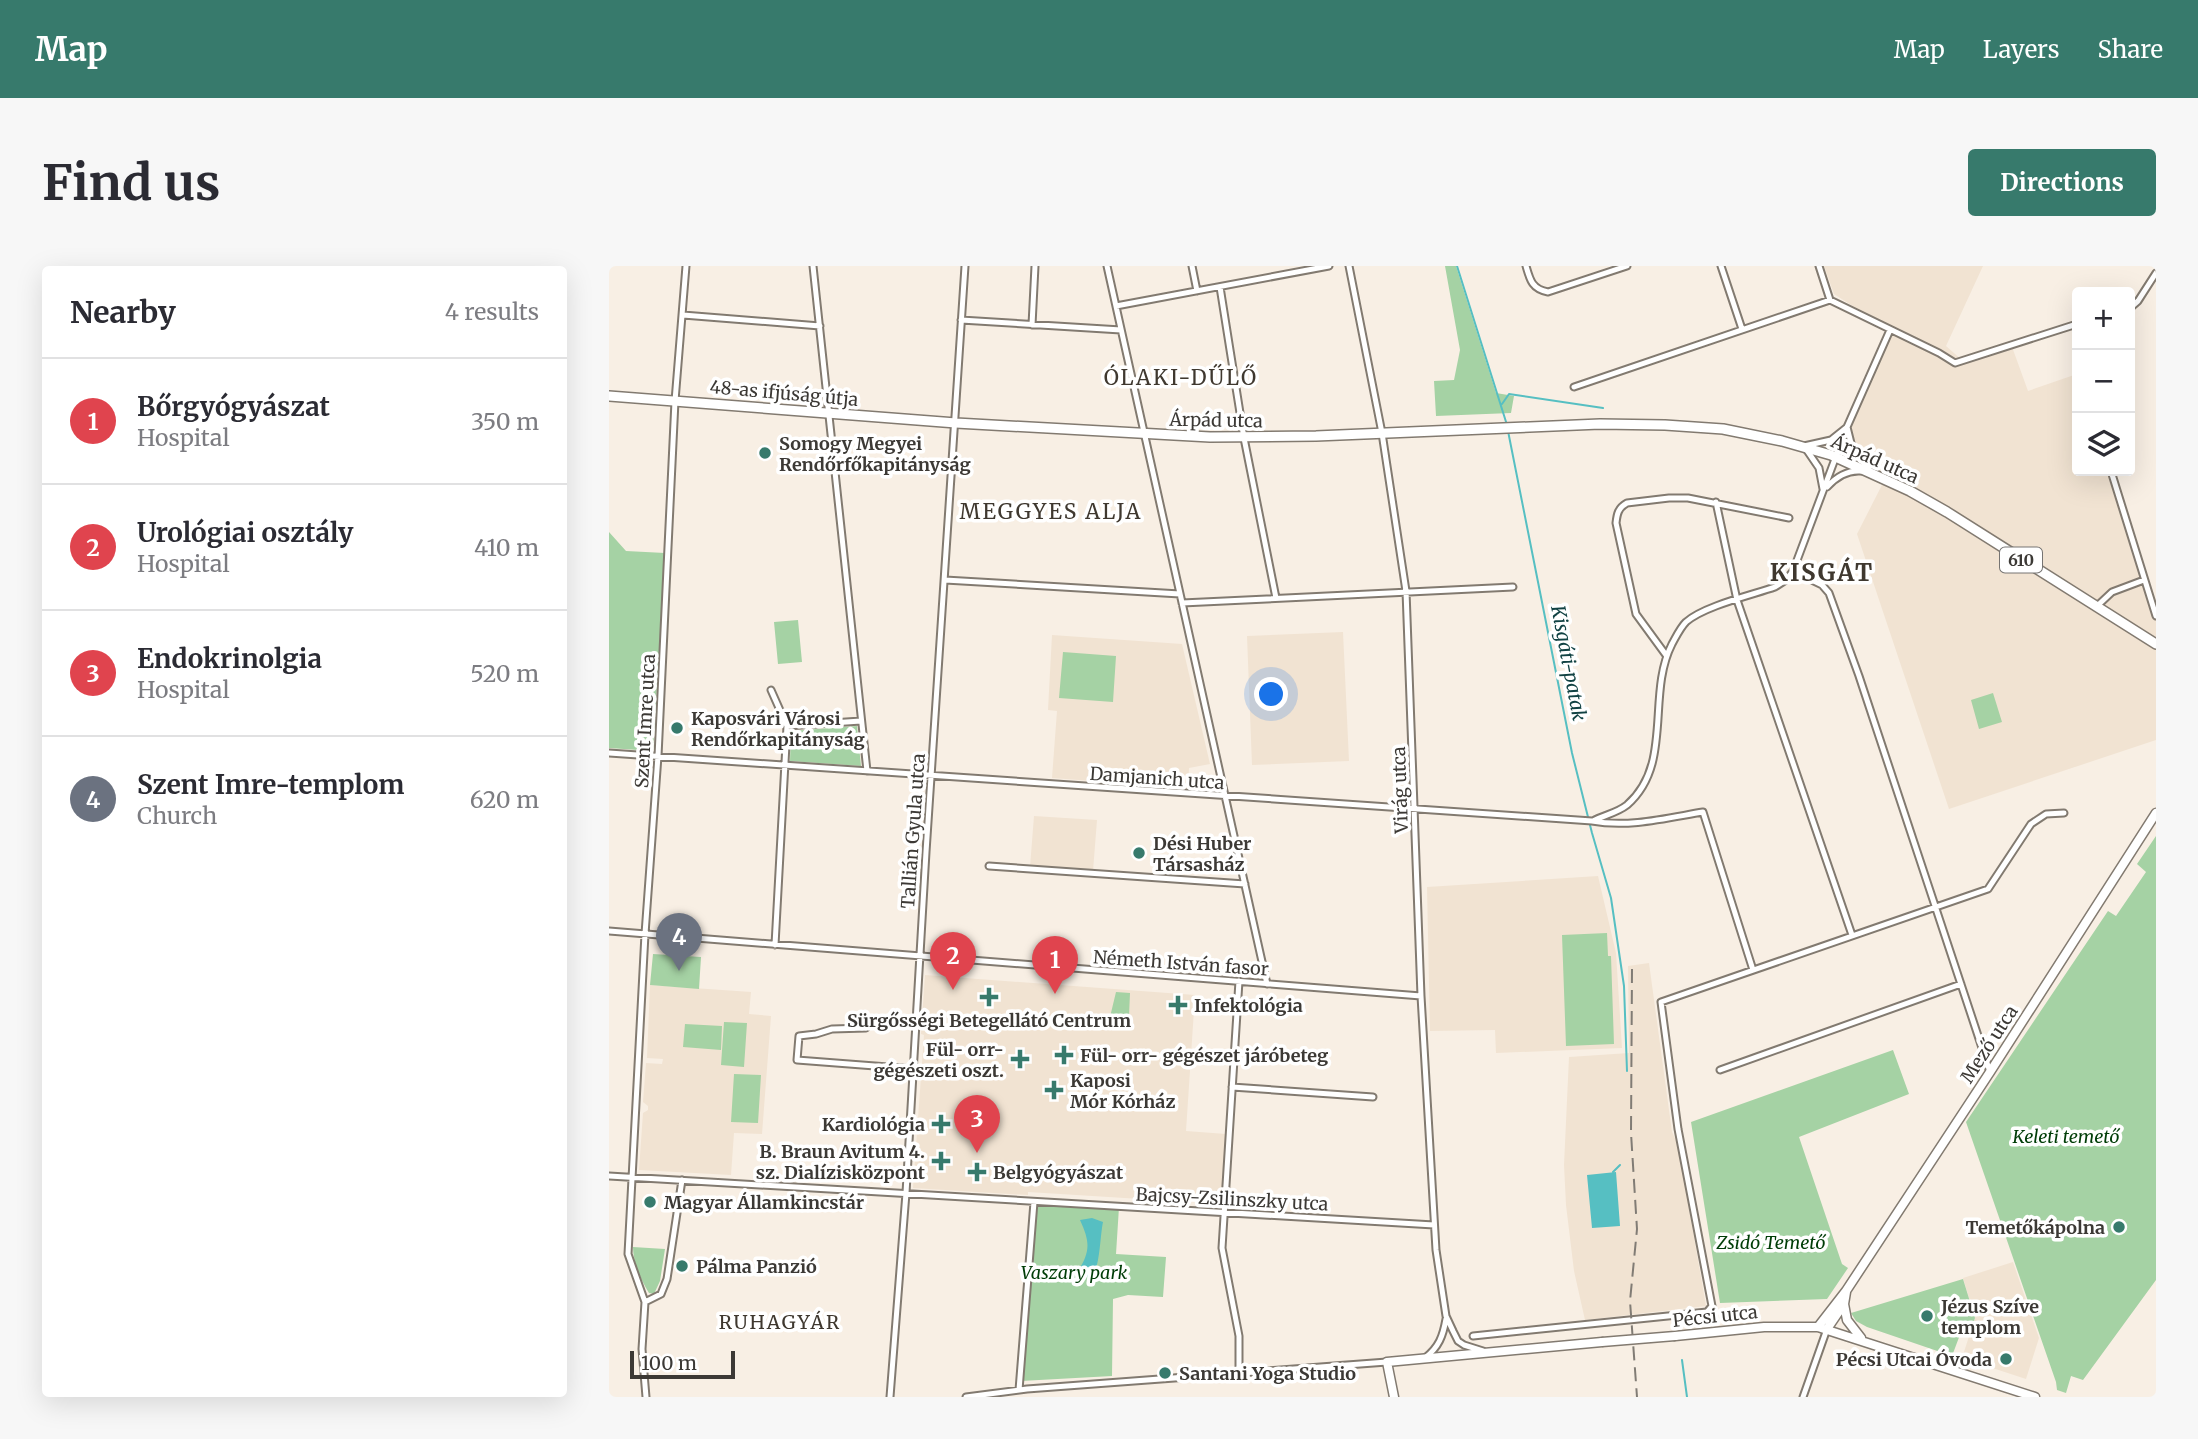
<!DOCTYPE html>
<meta charset="utf-8">
<style>
:root{--surface:#fff;--page:#f7f7f7;--text:#2b2b33;--muted:#7c7c81;--line:#e1e1e2;--accent:#377a6c}
body{margin:0;font-family:Merriweather,serif;background:var(--page);color:var(--text)}
.controls{position:absolute;right:21px;top:21px;display:grid;overflow:hidden;border-radius:7px;box-shadow:0 7px 28px #0002}
.controls button{width:63px;height:63px;display:grid;place-items:center;padding:0;border:0;border-bottom:2px solid var(--line);background:var(--surface);color:var(--text);font:35px sans-serif}
.scale{position:absolute;left:21px;bottom:18px;width:105px;box-sizing:border-box;padding-left:7px;border:4px solid #3c3935;border-top:0;font-size:19px;line-height:24px;white-space:nowrap;color:#3c3935;-webkit-text-stroke:5px #fff;paint-order:stroke}
.you{position:absolute;left:663px;top:429px;width:24px;height:24px;margin:-18px;border:5px solid #fff;border-radius:50%;background:#1a73e8;box-shadow:0 0 0 10px #1a73e833}
.badge{display:grid;place-items:center;width:46px;height:46px;border-radius:50%;background:var(--accent);color:#fff;font-size:23px;font-weight:700}
.pin{position:absolute;translate:-50% -58px;filter:drop-shadow(0 2px 4px #0008)}
.pin::after{content:'';position:absolute;top:37px;width:24px;height:21px;background:inherit;clip-path:polygon(0 0,100% 0,50% 100%)}
.list{margin:0;padding:0;list-style:none}
h2{display:flex;justify-content:space-between;align-items:center;height:91px;margin:0;padding:0 28px;font-size:30px}
h2 small{font-size:23px;font-weight:400;color:var(--muted)}
.list li{display:grid;grid-template-columns:46px 1fr auto;gap:21px;align-items:center;box-sizing:border-box;height:126px;padding:0 28px;border-top:2px solid var(--line)}
.list b{display:block;font-size:26px;white-space:nowrap}
.list p{margin:0;font-size:23px;white-space:nowrap;color:var(--muted)}
.list em{font-size:23px;font-style:normal;color:var(--muted)}
.icon{flex:none;width:38px;height:38px;fill:none;stroke:currentColor;stroke-width:2;stroke-linecap:round;stroke-linejoin:round}
.map{position:relative;flex:none;width:1547px;height:1131px;overflow:hidden;border-radius:7px}
header{display:flex;align-items:center;gap:42px;box-sizing:border-box;height:98px;padding:0 35px;background:var(--accent);color:#fff}
header strong{font-size:33px}
nav{display:flex;gap:38px;margin-inline-start:auto;font-size:24px}
.intro{display:flex;align-items:center;justify-content:space-between;box-sizing:border-box;height:168px;padding:0 42px}
h1{margin:0;font-size:49px}
.button{padding:18px 32px;border-radius:7px;background:var(--accent);color:#fff;font-size:24px;font-weight:700}
main{display:flex;gap:42px;padding:0 42px}
aside{flex:1;background:var(--surface);border-radius:7px;box-shadow:0 7px 28px #0002}
.map>svg:first-child{display:block}
.built{fill:#f1e3d2}
.green{fill:#a5d2a4}
.water{fill:#56bfc2}
.lines{fill:none;stroke-linecap:round;stroke-linejoin:round}
.stream{stroke:#56bfc2;stroke-width:2}
.street-casing{stroke:#827a70;stroke-width:9}
.secondary-casing{stroke:#827a70;stroke-width:11}
.primary-casing{stroke:#827a70;stroke-width:12}
.street{stroke:#fff;stroke-width:5}
.secondary{stroke:#fff;stroke-width:8}
.primary{stroke:#fff;stroke-width:9}
.rail{stroke:#817c75;stroke-width:2;stroke-dasharray:14 7;stroke-linecap:butt}
.secondary-bridge-casing{stroke:#827a70;stroke-width:11;stroke-linecap:butt}
.secondary-bridge{stroke:#fff;stroke-width:8}
.poi-dot{fill:#377a6c;stroke:#fff;stroke-width:2.5}
.labels{text-anchor:middle;dominant-baseline:central;stroke-width:7;stroke-linejoin:round;paint-order:stroke}
.shield{fill:#fff;stroke:#767472;stroke-width:2}
.shield-label{font-size:16px;font-weight:bold;fill:#3c3935}
.street-label{font-size:18px;fill:#3c3935;stroke:#fff}
.poi-label{font-size:18px;font-weight:bold;fill:#3c3935;stroke:#fff;text-anchor:start}
.park-label{font-size:18px;font-style:italic;fill:#003d07;stroke:#fff}
.water-label{font-size:19px;font-style:italic;fill:#114243;stroke:#fff}
.neighbourhood-label{font-size:19px;letter-spacing:2px;fill:#3f382f;stroke:#fff}
.quarter-label{font-size:21px;letter-spacing:2px;fill:#3f382f;stroke:#fff}
.district-label{font-size:24px;font-weight:bold;letter-spacing:2px;fill:#3f382f;stroke:#fff}
</style>
<header>
<strong>Map</strong>
<nav><a>Map</a><a>Layers</a><a>Share</a></nav>
</header>
<div class="intro"><h1>Find us</h1><a class="button">Directions</a></div>
<main>
<aside>
<h2>Nearby<small>4 results</small></h2>
<ul class="list">
<li><span class="badge" style="background:#e0444e">1</span><div><b>Bőrgyógyászat</b><p>Hospital</p></div><em>350 m</em></li>
<li><span class="badge" style="background:#e0444e">2</span><div><b>Urológiai osztály</b><p>Hospital</p></div><em>410 m</em></li>
<li><span class="badge" style="background:#e0444e">3</span><div><b>Endokrinolgia</b><p>Hospital</p></div><em>520 m</em></li>
<li><span class="badge" style="background:#6b7280">4</span><div><b>Szent Imre-templom</b><p>Church</p></div><em>620 m</em></li>
</ul>
</aside>
<div class="map">
<svg width="1547" height="1131" viewBox="0 0 1547 1131">
<rect width="100%" height="100%" fill="#f8efe4"/>
<path class="built" d="M1215,0H1374L1337,80L1354,95L1402,78L1419,125L1468,108V205H1501L1547,349V474L1340,543L1248,268L1276,213L1341,244L1228,190L1281,64L1225,28Z
M734,366L740,495L643,499L638,370Z
M443,369L573,378L601,498L580,502L579,522L443,512L448,445L439,444Z
M425,550L488,554L484,605L421,601Z
M989,610L1007,687L1013,782L887,787L886,764L821,765L818,621Z
M1040,697L1063,866L1069,879L1097,1040L976,1054L965,1005L957,939L955,899L960,791L1020,787L1019,700Z
M316,709L586,729L577,865L617,868L612,938L419,926V929L304,922L315,769L312,768Z
M41,719L142,726L140,748L162,750L153,868L125,867L122,909L30,904L34,847L39,844V840L34,836L37,797L53,798L54,793L38,792Z
M1404,996L1430,1072L1417,1113L1353,1092L1366,1052L1354,1012Z"/>
<path class="green" d="M836,0H847L887,127L905,130L902,147L827,150L825,115L845,114L851,84Z
M0,266L17,285L56,287L44,485L0,482Z
M189,354L193,396L169,398L165,356Z
M454,386L507,390L504,436L450,432Z
M1384,427L1393,456L1370,463L1362,434Z
M248,460L252,500L181,495L182,465Z
M1547,570V1014L1474,1114L1462,1110L1457,1127L1448,1124L1447,1116L1357,856L1499,645L1507,650L1537,606L1528,598Z
M998,667L999,690H1002L1005,778L957,780L953,669Z
M44,688L92,691L90,723L41,719Z
M507,726L521,727L520,750L514,755H507L501,751Z
M115,756L138,757L135,801L112,799Z
M76,758L113,760L112,784L74,781Z
M1284,784L1300,828L1190,871L1233,998L1239,1002L1218,1033L1111,1037L1082,856Z
M125,808L152,809L149,857L122,856Z
M425,936L510,941L507,988L557,991L554,1031L519,1029L504,1033L503,1110L412,1115Z
M24,981L56,983L51,1015L45,1028L40,1027C32,1014 24,997 24,981Z
M1354,1013L1366,1052L1360,1069L1352,1066L1343,1090L1258,1061L1247,1055L1242,1047Z"/>
<path class="water" d="M1007,906L1011,960L983,962L978,909Z
M483,952L494,956C491,970 491,1001 483,1011L467,1009C481,986 482,978 471,954Z"/>
<g class="lines">
<path class="stream" d="M848,0L898,159
M893,138L900,128L994,142
M899,165L963,487L983,567L1002,632L1015,720L1018,805
M1004,906L1011,899
M1073,1094L1078,1131"/>
<g class="street-casing">
<path id="street" d="M204,0L258,505
M498,0L658,718
M583,0L588,25
M740,0L773,167L797,325L812,730L827,984L837,1050L844,1065L849,1075L855,1079L874,1085
M917,0C921,14 923,23 939,26L1018,0
M1112,0L1133,63
M1210,0L1221,34
M611,21L635,172L667,332
M507,40L720,0
M1521,42L1529,35L1547,7
M74,49L211,60
M352,54L512,64
M423,59L426,0
M965,121L1221,34L1330,87L1346,97L1468,58
M1238,161L1243,181L1260,204
M1502,205L1547,350
M1218,221C1227,211 1239,204 1252,205
M1214,223L1210,202L1195,180L1222,174L1237,162
M1107,236L1128,334L1243,669
M1184,305L1213,319L1220,327L1250,410L1381,806
M336,314L571,328
M573,337L904,321
M1487,341L1503,326L1535,314
M1057,389L1027,348L1007,257C1008,248 1009,242 1018,237L1060,232H1079L1180,252
M162,424L178,460L166,679
M178,460L252,455
M0,487L983,555C1019,562 1058,552 1094,546L1144,704
M984,555C995,549 1008,547 1018,539C1065,498 1037,429 1063,378C1067,371 1071,362 1077,356C1095,340 1143,329 1166,321L1177,314L1184,305L1238,161L1281,64
M380,600L636,618
M0,665L812,730
M630,715L613,982L630,1070V1108
M257,762L223,763L207,768L190,770L188,794L305,803
M1111,804L1352,718
M623,821L764,831
M0,910L825,959
M36,1036L52,1028L58,1013L73,914
M864,1070L1098,1046L1103,1040L1069,863L1052,736L1379,623L1422,558L1437,548L1455,547
M816,1092C830,1081 834,1070 837,1053
M410,1124L425,936
M37,1131L33,1083L36,1036L19,988L36,668L49,490L66,135L77,0
M281,1131L297,927L317,586L356,0
M357,1131L418,1123L778,1096
M1194,1131L1218,1063"/>
</g>
<g class="secondary-casing">
<path id="secondary" d="M1235,1038L1238,1054L1252,1072
M1209,1061L1237,1025L1381,806L1547,547
M1218,1063L1235,1038L1237,1026
M1066,1070L1155,1061H1209L1426,1131
M785,1131L778,1096L993,1076"/>
</g>
<g class="primary-casing">
<path id="primary" d="M0,130L347,157L601,171L707,170L991,158L1056,159L1114,163L1173,175L1222,189L1301,225L1338,246L1547,378"/>
</g>
<use href="#street" class="street"/>
<use href="#secondary" class="secondary"/>
<use href="#primary" class="primary"/>
<path class="rail" d="M1023,703L1022,867L1028,963L1021,1035L1028,1131"/>
<g class="secondary-bridge-casing">
<path id="secondary-bridge" d="M993,1076L1066,1070"/>
</g>
<use href="#secondary-bridge" class="secondary-bridge"/>
</g>
<g class="poi-dot">
<circle cx="156" cy="187" r="7"/>
<circle cx="68" cy="462" r="7"/>
<circle cx="530" cy="587" r="7"/>
<path d="M376.5 720.5h7v7h7v7h-7v7h-7v-7h-7v-7h7z"/>
<path d="M565.5 728.5h7v7h7v7h-7v7h-7v-7h-7v-7h7z"/>
<path d="M451.5 778.5h7v7h7v7h-7v7h-7v-7h-7v-7h7z"/>
<path d="M407.5 782.5h7v7h7v7h-7v7h-7v-7h-7v-7h7z"/>
<path d="M441.5 813.5h7v7h7v7h-7v7h-7v-7h-7v-7h7z"/>
<path d="M328.5 847.5h7v7h7v7h-7v7h-7v-7h-7v-7h7z"/>
<path d="M328.5 884.5h7v7h7v7h-7v7h-7v-7h-7v-7h7z"/>
<path d="M364.5 895.5h7v7h7v7h-7v7h-7v-7h-7v-7h7z"/>
<circle cx="41" cy="936" r="7"/>
<circle cx="1510" cy="961" r="7"/>
<circle cx="73" cy="1000" r="7"/>
<circle cx="1318" cy="1050" r="7"/>
<circle cx="1397" cy="1093" r="7"/>
<circle cx="556" cy="1107" r="7"/>
</g>
<g class="labels">
<rect class="shield" x="1391" y="281.5" width="42" height="25" rx="5"/>
<g class="shield-label">
<text x="1412" y="294">610</text>
</g>
<g class="street-label">
<text transform="translate(175 127) rotate(5)">48-as ifjúság útja</text>
<text transform="translate(607 154) rotate(1)">Árpád utca</text>
<text transform="translate(1266 193) rotate(24)">Árpád utca</text>
<text transform="translate(36 455) rotate(-87)">Szent Imre utca</text>
<text transform="translate(548 512) rotate(4)">Damjanich utca</text>
<text transform="translate(791 524) rotate(-92)">Virág utca</text>
<text transform="translate(304 565) rotate(-86)">Tallián Gyula utca</text>
<text transform="translate(572 697) rotate(4)">Németh István fasor</text>
<text transform="translate(1380 778) rotate(-57)">Mező utca</text>
<text transform="translate(623 933) rotate(3)">Bajcsy-Zsilinszky utca</text>
<text transform="translate(1106 1050) rotate(-6)">Pécsi utca</text>
</g>
<g class="poi-label">
<text x="170" y="177">Somogy Megyei<tspan x="170" dy="21">Rendőrfőkapitányság</tspan></text>
<text x="82" y="452">Kaposvári Városi<tspan x="82" dy="21">Rendőrkapitányság</tspan></text>
<text x="544" y="577">Dési Huber<tspan x="544" dy="21">Társasház</tspan></text>
<text x="585" y="739">Infektológia</text>
<text x="380" y="754" text-anchor="middle">Sürgősségi Betegellátó Centrum</text>
<text x="395" y="783" text-anchor="end">Fül- orr-<tspan x="395" dy="21">gégészeti oszt.</tspan></text>
<text x="471" y="789">Fül- orr- gégészet járóbeteg</text>
<text x="461" y="814">Kaposi<tspan x="461" dy="21">Mór Kórház</tspan></text>
<text x="316" y="858" text-anchor="end">Kardiológia</text>
<text x="316" y="885" text-anchor="end">B. Braun Avitum 4.<tspan x="316" dy="21">sz. Dialízisközpont</tspan></text>
<text x="384" y="906">Belgyógyászat</text>
<text x="55" y="936">Magyar Államkincstár</text>
<text x="1496" y="961" text-anchor="end">Temetőkápolna</text>
<text x="87" y="1000">Pálma Panzió</text>
<text x="1332" y="1040">Jézus Szíve<tspan x="1332" dy="21">templom</tspan></text>
<text x="1383" y="1093" text-anchor="end">Pécsi Utcai Óvoda</text>
<text x="570" y="1107">Santani Yoga Studio</text>
</g>
<g class="park-label">
<text x="1457" y="870">Keleti temető</text>
<text x="1162" y="976">Zsidó Temető</text>
<text x="465" y="1006">Vaszary park</text>
</g>
<g class="water-label">
<text transform="translate(960 397) rotate(79)">Kisgáti-patak</text>
</g>
<g class="neighbourhood-label">
<text x="171" y="1056">RUHAGYÁR</text>
</g>
<g class="quarter-label">
<text x="572" y="111">ÓLAKI-DŰLŐ</text>
<text x="442" y="245">MEGGYES ALJA</text>
</g>
<g class="district-label">
<text x="1213" y="306">KISGÁT</text>
</g>
</g>
</svg>
<div class="controls">
<button>+</button>
<button>−</button>
<button><svg class="icon" aria-label="layers" viewBox="0 0 24 24"><path d="M12 4l9 5-9 5-9-5zM3 14l9 5 9-5"/></svg></button>
</div>
<div class="scale">100 m</div>
<div class="you"></div>
<div class="pin badge" style="left:446px;top:728px;background:#e0444e">1</div>
<div class="pin badge" style="left:344px;top:724px;background:#e0444e">2</div>
<div class="pin badge" style="left:368px;top:887px;background:#e0444e">3</div>
<div class="pin badge" style="left:70px;top:705px;background:#6b7280">4</div>
</div>
</main>
